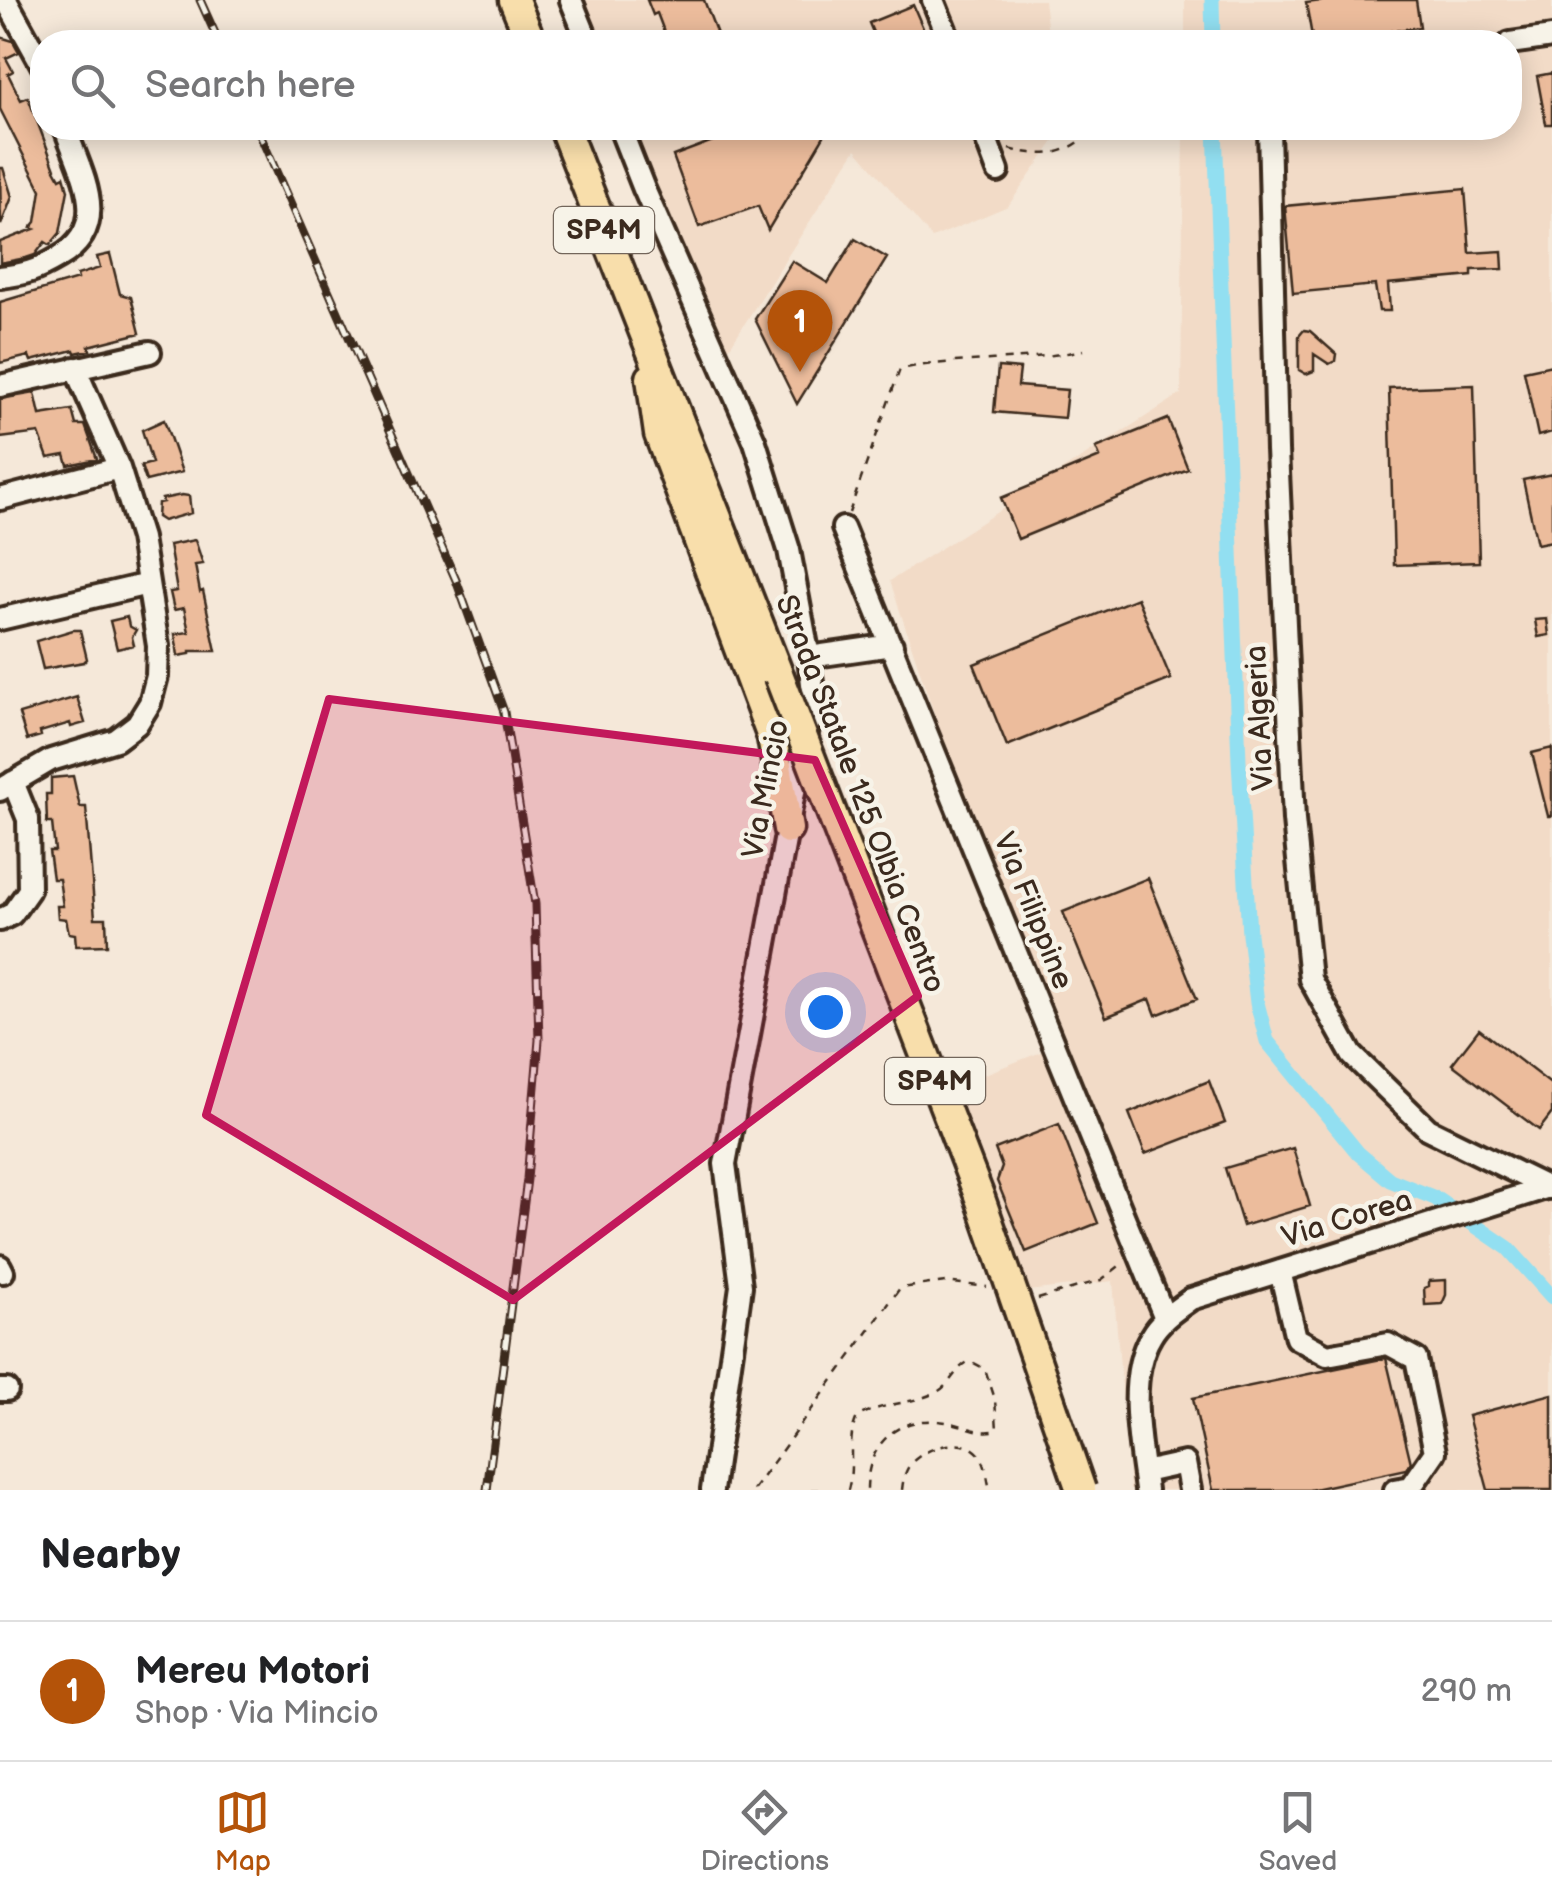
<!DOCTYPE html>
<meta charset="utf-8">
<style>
:root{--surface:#fff;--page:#f6f6f6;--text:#202124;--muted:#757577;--line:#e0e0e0;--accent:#b45309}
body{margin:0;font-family:"Balsamiq Sans",sans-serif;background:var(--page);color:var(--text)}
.you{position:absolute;left:825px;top:1012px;width:35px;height:35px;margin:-25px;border:8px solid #fff;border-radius:50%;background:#1a73e8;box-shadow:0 0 0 15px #1a73e833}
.badge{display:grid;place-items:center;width:65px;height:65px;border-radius:50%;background:var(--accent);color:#fff;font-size:32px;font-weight:700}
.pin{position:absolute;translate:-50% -82px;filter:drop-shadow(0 2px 5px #0008)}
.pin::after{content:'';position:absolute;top:52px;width:35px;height:30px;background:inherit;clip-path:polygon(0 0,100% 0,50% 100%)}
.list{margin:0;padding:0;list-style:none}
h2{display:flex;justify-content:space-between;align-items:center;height:130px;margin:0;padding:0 40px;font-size:42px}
h2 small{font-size:32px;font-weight:400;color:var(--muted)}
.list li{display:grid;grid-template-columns:65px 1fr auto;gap:30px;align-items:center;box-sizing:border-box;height:140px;padding:0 40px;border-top:2px solid var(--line)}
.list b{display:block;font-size:38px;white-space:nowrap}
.list p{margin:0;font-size:32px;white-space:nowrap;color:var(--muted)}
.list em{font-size:32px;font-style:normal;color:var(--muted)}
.icon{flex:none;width:55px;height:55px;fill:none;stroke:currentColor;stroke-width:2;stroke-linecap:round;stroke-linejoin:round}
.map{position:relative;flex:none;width:1552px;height:1490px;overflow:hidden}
.search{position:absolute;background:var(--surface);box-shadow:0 5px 25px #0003;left:30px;right:30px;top:30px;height:110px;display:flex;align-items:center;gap:25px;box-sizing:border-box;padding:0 35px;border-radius:40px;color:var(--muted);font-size:38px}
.sheet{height:270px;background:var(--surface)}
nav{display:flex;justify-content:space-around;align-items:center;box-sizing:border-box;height:140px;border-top:2px solid var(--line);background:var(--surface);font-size:28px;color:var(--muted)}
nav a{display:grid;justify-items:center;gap:5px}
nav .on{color:var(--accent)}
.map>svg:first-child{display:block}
.built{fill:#f2dbc7}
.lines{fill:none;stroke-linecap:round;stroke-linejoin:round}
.canal{stroke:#92dff1;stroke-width:15}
.building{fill:#ecbc9c;stroke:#3b2a1e;stroke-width:2.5}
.minor-casing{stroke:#3b2a1e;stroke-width:28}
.major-casing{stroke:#3b2a1e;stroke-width:35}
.path{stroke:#3b2a1e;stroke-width:2.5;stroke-dasharray:8 8;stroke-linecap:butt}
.minor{stroke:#f7f3e8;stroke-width:20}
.major{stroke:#f8deab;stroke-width:28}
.rail-casing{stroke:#3b2a1e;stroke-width:9}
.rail{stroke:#f7f3e8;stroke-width:5;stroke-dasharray:15;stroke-linecap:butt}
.major-bridge-casing{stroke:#3b2a1e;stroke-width:35;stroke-linecap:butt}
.major-bridge{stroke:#f8deab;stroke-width:28}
.marked{fill:#c2185b;fill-opacity:0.2;stroke:#c2185b;stroke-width:8;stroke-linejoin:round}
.labels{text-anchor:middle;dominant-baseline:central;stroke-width:9;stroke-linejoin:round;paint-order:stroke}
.shield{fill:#f7f3e8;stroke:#73665b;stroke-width:2.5}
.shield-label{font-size:28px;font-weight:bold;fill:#3b2a1e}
.street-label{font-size:30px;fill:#3b2a1e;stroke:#f7f3e8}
</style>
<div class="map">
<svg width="1552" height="1490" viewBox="0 0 1552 1490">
<rect width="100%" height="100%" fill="#f5e8d9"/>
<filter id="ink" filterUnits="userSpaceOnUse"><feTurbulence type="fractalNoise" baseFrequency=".01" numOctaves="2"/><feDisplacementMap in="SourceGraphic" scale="20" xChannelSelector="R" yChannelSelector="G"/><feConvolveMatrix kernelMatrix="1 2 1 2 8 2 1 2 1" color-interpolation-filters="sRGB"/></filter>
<g filter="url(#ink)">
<path class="built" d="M580,0H1044L1049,42H596Z
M1185,0H1552V1490H1130L1113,1281L1028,1291L952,1087L1046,1050L890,581L1181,394L1184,128H1510V42H1185Z
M628,128H1057L1058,136L1008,206L932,238L856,149L717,367Z"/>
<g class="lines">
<path class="canal" d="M1212,0L1213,42
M1215,128L1239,761L1249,934L1257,1003L1267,1041L1358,1153L1390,1180L1435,1198L1508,1248L1552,1297"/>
</g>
<path class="building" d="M647,0H704L720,42H668L657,13L653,15Z
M1329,0H1416L1420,27L1313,42L1306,3Z
M913,5L929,42H877L869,23Z
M0,37L13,41L19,52L6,58L13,71L8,74L21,100L28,97L55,169L60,178L64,176L68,190L60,233L50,245L45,242L35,255L26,258L0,263V242L34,229L31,228L36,222L41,190L0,109Z
M1552,73V124H1546L1537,76Z
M747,128H821L824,136L768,230L758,206L699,227L673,156Z
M0,168H3L12,197L1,225Z
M1465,189L1470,253L1502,251L1503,269L1472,270V276L1388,284L1390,311H1379L1375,285L1293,293L1285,206Z
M855,239L887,258L797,404L755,319L792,261L828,283Z
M110,254L120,294L131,297L140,333L89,346L90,350L75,353L74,350L31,361L29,356L0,363V302L78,279L77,275L100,268L97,257Z
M1304,330L1310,331L1336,354L1335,361L1329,364L1314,354V371L1306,374L1299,370V336Z
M1552,365V432L1538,436L1524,371Z
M998,367L1020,369L1018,386L1067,390L1064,418L994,412Z
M1474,385L1479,562L1394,565L1389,388Z
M35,393L40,415L72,410L76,425H85L97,459L68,465L65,455L48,458L39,433L0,438V399Z
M1168,419L1188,469L1018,539L1001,498L1100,457L1096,448Z
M164,420L182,472L146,481L141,466L152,463L142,430Z
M1552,474V541L1537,544L1523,480Z
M182,495L189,496L191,513L163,521L157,517L158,503L163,502L162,499Z
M195,540L203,564L195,565L200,592L203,591L216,651H190V654L178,656L175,634L189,632L184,608L174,610L170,592L177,591L169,545Z
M1137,598L1171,679L1007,746L974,664Z
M127,617L129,626L136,630L132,637L134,645L117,649L110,621Z
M1547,619L1549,635L1538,637L1535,620Z
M73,630H80L87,659L84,662L43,669L36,641Z
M77,697L85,723L71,727L70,723L40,732L41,736L27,740L19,714Z
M1552,748V816H1548L1532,753Z
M73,776L80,807H86L95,918H106L107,945L76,946L75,934L69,933L66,919L58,918L57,906H63L59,879H53L49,851H55L52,823H47L46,794H51V778Z
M1148,878L1197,999L1156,1015L1150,999L1106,1017L1063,912Z
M1479,1029L1552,1085V1113L1539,1130L1452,1064Z
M1209,1081L1225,1123L1145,1154L1129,1113Z
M1059,1124L1098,1223L1026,1252L997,1181L1002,1167L995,1149Z
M1293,1148L1310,1206L1243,1226L1225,1168Z
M1446,1280V1295L1442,1304L1425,1305L1424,1288L1429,1286V1281Z
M1386,1358L1411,1463L1407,1469L1309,1490H1213L1193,1398Z
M1552,1394V1490H1488L1468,1416Z"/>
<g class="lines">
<g class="minor-casing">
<path id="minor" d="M6,0L42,65
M571,0L588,42
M933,0L950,42
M1510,43L1552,37
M620,128L644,189L755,442L789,550L809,657L814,701L794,792L725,1164L741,1286L712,1490
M982,128L998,171
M1269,128L1277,450L1294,820L1310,979L1352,1055L1428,1129L1548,1188
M0,277C26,274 36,271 58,258C114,226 81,174 65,128
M0,386L150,352
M0,499L119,468
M843,528L1165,1318
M0,619L148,584
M809,657L892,645
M0,790L51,760L116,740L137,724L150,703L157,676L158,646L141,538L119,468L75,368
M0,920L12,914L29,890L28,819L13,782
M0,1266L3,1272
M1280,1271L1296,1338L1327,1355L1388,1344L1416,1359L1435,1452L1411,1487L1395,1490
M0,1390H7
M1144,1472L1185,1463L1190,1490
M1146,1490C1140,1444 1126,1377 1151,1336C1160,1320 1176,1310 1191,1299L1552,1186"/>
</g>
<g class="major-casing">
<path id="major" d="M514,0L531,42
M564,128L779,676
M651,378L659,434L772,737L788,829"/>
</g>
<path class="path" d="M1009,149C1044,158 1070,156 1094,128
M849,513L900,369C960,357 1023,363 1083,350
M1038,1299L1101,1280L1122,1264
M753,1490L900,1288L946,1282L987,1287
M811,1490H821
M848,1490C855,1464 846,1441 857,1417C881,1403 911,1404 935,1393C952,1385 954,1368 970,1361L985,1369L995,1399L997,1430C981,1435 967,1426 951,1423C902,1412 867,1440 867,1490
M902,1490C903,1481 904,1474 909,1466C921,1449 958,1436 976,1451C986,1459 987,1478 990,1490"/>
<use href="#minor" class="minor"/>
<use href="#major" class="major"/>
<g class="rail-casing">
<path id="rail" d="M200,0L219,42
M257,128L456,580L504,712L535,904L539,1040L527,1179L487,1490"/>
</g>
<use href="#rail" class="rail"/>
<g class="major-bridge-casing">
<path id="major-bridge" d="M779,676L980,1198L1081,1490"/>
</g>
<use href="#major-bridge" class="major-bridge"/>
</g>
</g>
<path class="marked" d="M329,699L815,760L918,996L513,1300L206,1115Z"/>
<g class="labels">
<g class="shield">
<rect x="554" y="207" width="100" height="46" rx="8"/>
<rect x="885" y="1058" width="100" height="46" rx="8"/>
</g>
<g class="shield-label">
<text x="604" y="230">SP4M</text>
<text x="935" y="1081">SP4M</text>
</g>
<g class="street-label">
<text transform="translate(1260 718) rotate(-93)">Via Algeria</text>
<text transform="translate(766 789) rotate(-79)">Via Mincio</text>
<text transform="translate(860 794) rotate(69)">Strada Statale 125 Olbia Centro</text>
<text transform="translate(1033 911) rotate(68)">Via Filippine</text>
<text transform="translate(1347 1219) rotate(-17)">Via Corea</text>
</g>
</g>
</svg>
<div class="you"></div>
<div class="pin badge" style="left:800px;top:372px">1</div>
<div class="search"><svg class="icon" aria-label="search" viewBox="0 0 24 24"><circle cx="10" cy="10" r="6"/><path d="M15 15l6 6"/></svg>Search here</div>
</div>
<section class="sheet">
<h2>Nearby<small></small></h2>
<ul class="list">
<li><span class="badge">1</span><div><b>Mereu Motori</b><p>Shop · Via Mincio</p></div><em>290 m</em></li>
</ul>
</section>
<nav>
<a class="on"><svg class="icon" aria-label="map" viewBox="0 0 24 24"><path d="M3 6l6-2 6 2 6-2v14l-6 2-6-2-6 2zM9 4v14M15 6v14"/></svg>Map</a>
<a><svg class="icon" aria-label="directions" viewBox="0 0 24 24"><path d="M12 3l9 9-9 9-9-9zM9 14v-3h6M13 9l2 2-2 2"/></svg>Directions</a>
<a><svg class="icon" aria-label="saved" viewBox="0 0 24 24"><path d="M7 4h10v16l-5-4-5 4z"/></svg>Saved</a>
</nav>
